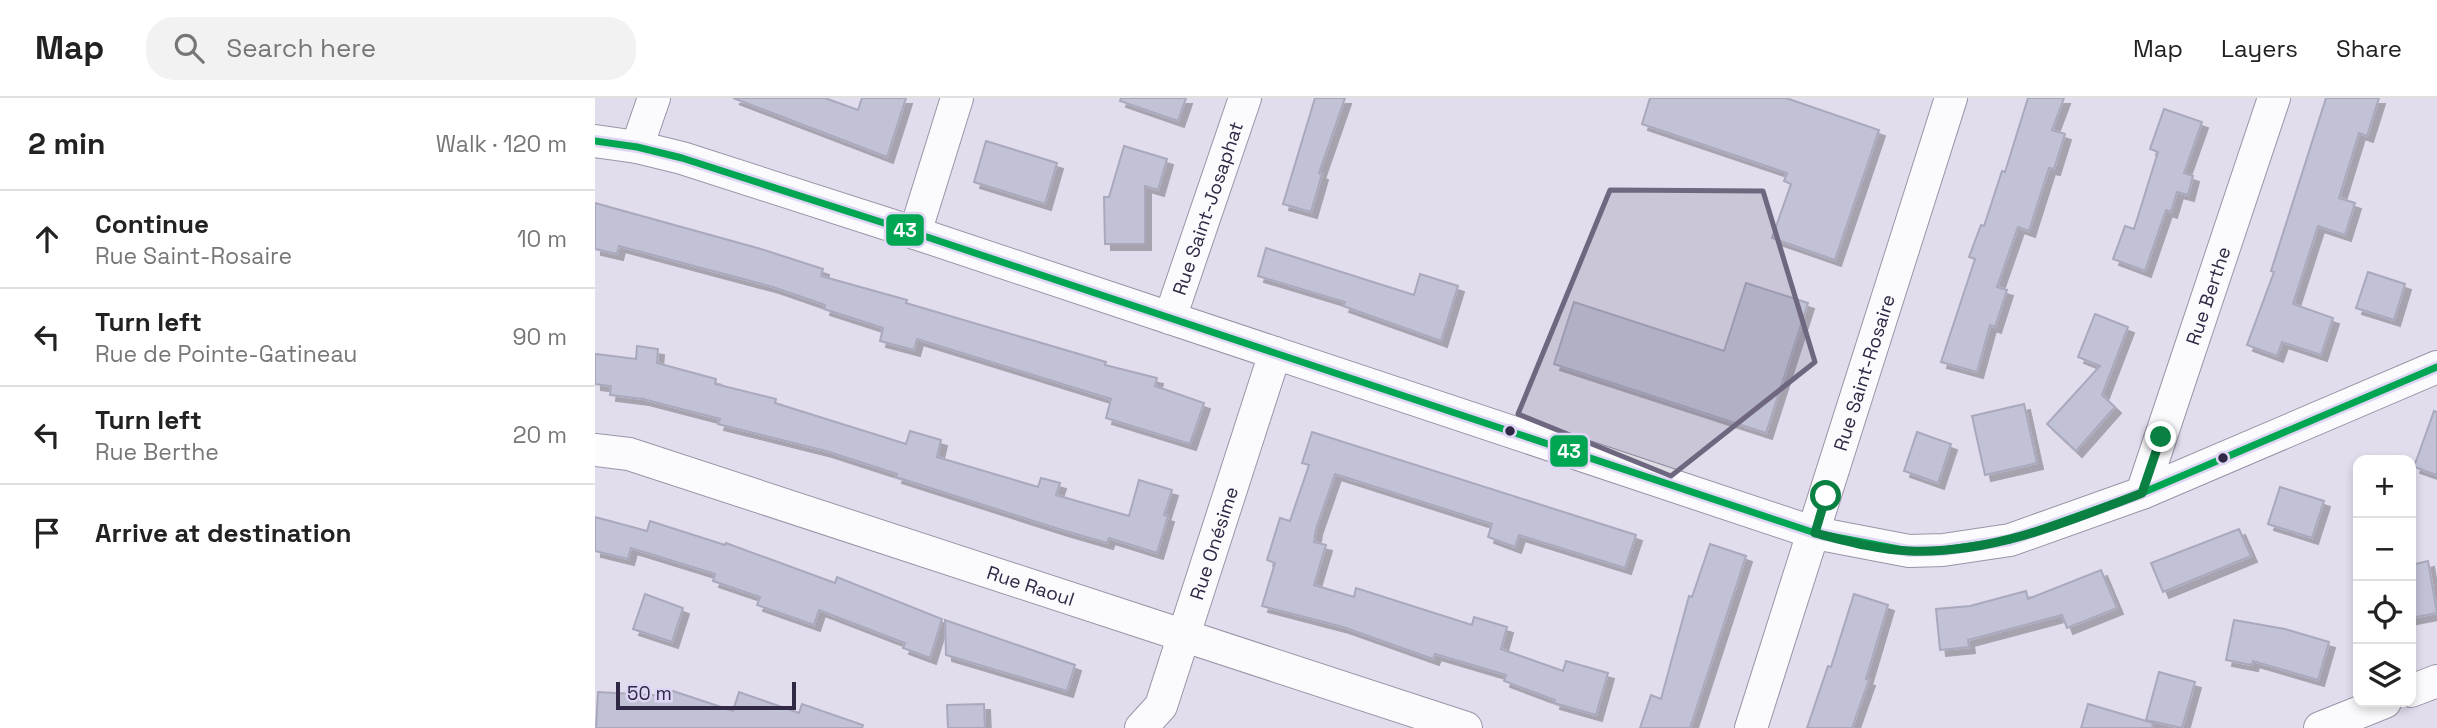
<!DOCTYPE html>
<meta charset="utf-8">
<style>
:root{--surface:#fff;--page:#f2f2f2;--text:#222;--muted:#767676;--line:#e0e0e0}
body{margin:0;font-family:"Space Grotesk",sans-serif;background:var(--page);color:var(--text)}
.controls{position:absolute;right:21px;bottom:21px;display:grid;overflow:hidden;border-radius:14px;box-shadow:0 4px 10px #0003}
.controls button{width:63px;height:63px;display:grid;place-items:center;padding:0;border:0;border-bottom:2px solid var(--line);background:var(--surface);color:var(--text);font:35px sans-serif}
.scale{position:absolute;left:21px;bottom:18px;width:180px;box-sizing:border-box;padding-left:7px;border:4px solid #312845;border-top:0;font-size:19px;line-height:24px;white-space:nowrap;color:#312845;-webkit-text-stroke:5px #ded6f4;paint-order:stroke}
.stop{position:absolute;width:21px;height:21px;margin:-16px;border:5px solid #0b8043;border-radius:50%;background:#fff}
.stop.end{background:#0b8043;border-color:#fff;box-shadow:0 2px 7px #0008}
.list{margin:0;padding:0;list-style:none}
h2{display:flex;justify-content:space-between;align-items:center;height:91px;margin:0;padding:0 28px;font-size:30px}
h2 small{font-size:23px;font-weight:400;color:var(--muted)}
.list li{display:grid;grid-template-columns:46px 1fr auto;gap:21px;align-items:center;box-sizing:border-box;height:98px;padding:0 28px;border-top:2px solid var(--line)}
.list b{display:block;font-size:26px;white-space:nowrap}
.list p{margin:0;font-size:23px;white-space:nowrap;color:var(--muted)}
.list em{font-size:23px;font-style:normal;color:var(--muted)}
.icon{flex:none;width:38px;height:38px;fill:none;stroke:currentColor;stroke-width:2;stroke-linecap:round;stroke-linejoin:round}
.map{position:relative;flex:none;width:1842px;height:630px;overflow:hidden}
header{display:flex;align-items:center;gap:42px;box-sizing:border-box;height:98px;padding:0 35px;background:var(--surface);border-bottom:2px solid var(--line)}
header strong{font-size:33px}
nav{display:flex;gap:38px;margin-inline-start:auto;font-size:24px}
.search{width:490px;height:63px;background:var(--page);display:flex;align-items:center;gap:18px;box-sizing:border-box;padding:0 24px;border-radius:28px;color:var(--muted);font-size:26px}
main{display:flex}
aside{flex:1;background:var(--surface)}
.map>svg:first-child{display:block}
.building{fill:#c2c2d6;stroke:#a9a8bd;stroke-width:2;filter:url(#shadow)}
.lines{fill:none;stroke-linecap:round;stroke-linejoin:round}
.minor-casing{stroke:#9b94a8;stroke-width:34}
.minor{stroke:#fbfafc;stroke-width:32}
.bus-1-casing{stroke:#ded6f4;stroke-width:12}
.bus-1{stroke:#00a651;stroke-width:7}
.route{stroke:#0b8043;stroke-width:9}
.marked{fill:#6f6780;fill-opacity:0.2;stroke:#6f6780;stroke-width:5;stroke-linejoin:round}
.bus-dot{fill:#312845;stroke:#ded6f4;stroke-width:2.5}
.labels{text-anchor:middle;dominant-baseline:central;stroke-width:7;stroke-linejoin:round;paint-order:stroke}
.street-label{font-size:19px;fill:#312845;stroke:#ded6f4}
.line-badge{stroke:#ded6f4;stroke-width:2.5}
.badge-label{font-size:19px;text-anchor:middle;font-weight:bold;fill:#fff}
</style>
<header>
<strong>Map</strong>
<div class="search"><svg class="icon" aria-label="search" viewBox="0 0 24 24"><circle cx="10" cy="10" r="6"/><path d="M15 15l6 6"/></svg>Search here</div>
<nav><a>Map</a><a>Layers</a><a>Share</a></nav>
</header>
<main>
<aside>
<h2>2 min<small>Walk · 120 m</small></h2>
<ul class="list">
<li><svg class="icon" aria-label="ahead" viewBox="0 0 24 24"><path d="M12 20V5M6 11l6-6 6 6"/></svg><div><b>Continue</b><p>Rue Saint-Rosaire</p></div><em>10 m</em></li>
<li><svg class="icon" aria-label="left" viewBox="0 0 24 24"><path d="M17 20v-9H6M10 6l-5 5 5 5"/></svg><div><b>Turn left</b><p>Rue de Pointe-Gatineau</p></div><em>90 m</em></li>
<li><svg class="icon" aria-label="left" viewBox="0 0 24 24"><path d="M17 20v-9H6M10 6l-5 5 5 5"/></svg><div><b>Turn left</b><p>Rue Berthe</p></div><em>20 m</em></li>
<li><svg class="icon" aria-label="arrive" viewBox="0 0 24 24"><path d="M6 21V4h12l-3 4 3 4H6"/></svg><div><b>Arrive at destination</b></div></li>
</ul>
</aside>
<div class="map">
<svg width="1842" height="630" viewBox="0 0 1842 630">
<defs>
<filter id="shadow"><feDropShadow dx="6" dy="6" stdDeviation="0" flood-color="#0004"/></filter>
</defs>
<rect width="100%" height="100%" fill="#e2dded"/>
<path class="building" d="M138,0H230L263,12L267,0H311L292,59Z
M526,0H591L583,23L525,3Z
M720,0H750L724,75L727,76L716,114L688,106Z
M1055,0H1191L1284,32L1240,162L1177,140L1196,86L1189,83L1192,75L1047,26Z
M1433,0H1469L1457,32L1470,36L1459,71L1454,70L1434,133L1423,129L1402,189L1412,192L1400,229L1395,227L1382,274L1346,264L1380,161L1374,159L1386,127L1389,128L1407,73L1410,74Z
M1731,0H1784L1772,38L1764,35L1744,100L1760,105L1750,137L1723,128L1698,206L1738,220L1726,257L1687,244L1682,258L1652,247L1679,174L1676,173Z
M1569,11L1607,24L1589,75L1598,78L1593,97L1582,94L1576,114L1571,112L1550,173L1518,161L1530,128L1539,131L1563,54L1555,51Z
M391,43L462,65L450,106L379,84Z
M529,48L572,61L563,92L550,88V146H510L509,99H514Z
M0,105L166,151L228,171L226,178L312,202L311,205L511,264L510,267L562,280L560,288L609,305L595,346L511,320L516,301L322,241L319,252L285,243L288,230L229,211L230,207L178,189L24,148L22,156L0,151Z
M671,150L819,197L825,176L863,188L846,243L748,208L750,204L663,178Z
M1773,174L1810,186L1799,222L1761,210Z
M1151,185L1213,205L1171,335L959,266L979,204L1129,253Z
M1500,216L1533,229L1507,297L1520,309L1481,353L1452,326L1505,268L1483,259Z
M42,248L63,251L62,265L121,281L120,286L181,301L180,305L311,346L315,333L346,342L342,359L443,389L446,380L465,385L461,397L534,418L544,382L577,392L569,417L573,418L562,455L514,440L512,445L467,432L301,379L302,376L231,353L123,326L125,321L48,301L15,297L16,288L0,286V256L41,261Z
M1429,306L1442,365L1390,377L1377,318Z
M1839,313L1842,314V377L1819,369Z
M717,334L1041,437L1030,470L924,437L920,449L893,439L897,426L740,376L721,431L719,444L731,447L719,487L759,499L761,490L877,527L879,519L912,529L906,551L968,573L971,563L1013,575L1001,617L959,605L960,602L909,583L911,577L840,556L838,561L748,529L667,508L680,465L672,462L685,420L695,423L714,367L707,365Z
M1322,334L1356,346L1343,385L1309,373Z
M1685,389L1729,403L1717,440L1673,426Z
M0,419L52,433L55,423L130,447L131,445L240,485L242,479L347,521L335,560L308,550L310,545L224,512L219,527L162,507L165,499L118,483L120,476L36,450L33,461L0,453Z
M1644,431L1656,458L1568,494L1556,465Z
M1115,446L1151,458L1095,630H1045L1056,597L1066,601L1094,498L1097,499Z
M1833,463L1842,515L1816,520V467Z
M1506,472L1522,510L1472,530L1467,517L1373,542L1374,549L1345,552L1341,511L1375,508L1431,493L1433,501Z
M50,496L88,510L77,544L38,531Z
M1259,496L1293,507L1271,581L1274,582L1257,630H1212L1233,568L1236,569Z
M350,522L480,567L472,593L351,557Z
M1639,522L1690,531L1734,544L1723,582L1658,563L1657,567L1631,562Z
M1564,574L1600,584L1587,630L1551,622Z
M78,593L138,613L144,594L204,615L207,606L268,627L267,630H1L3,594L76,598Z
M389,606L390,630H353L352,607Z
M1493,606L1558,625L1557,630H1486Z"/>
<g class="lines">
<g class="minor-casing">
<g id="minor">
<path d="M0,43L42,49L87,60L320,135L1220,435L1314,453L1348,452L1415,442L1547,395L1842,269"/>
<path d="M42,49L59,0"/>
<path d="M320,135L362,0"/>
<path id="s1" d="M575,220L650,0"/>
<path id="s2" d="M0,352L34,356L871,630"/>
<path id="s3" d="M1547,395L1679,0"/>
<path d="M1816,593L1842,583"/>
<path id="s4" d="M546,630L566,608L680,255"/>
<path id="s5" d="M1156,630L1356,0"/>
<path d="M1725,630L1790,604"/>
</g>
</g>
<use href="#minor" class="minor"/>
<g class="bus-1-casing">
<path id="bus-1" d="M0,43L42,49L87,60L320,135L1220,435L1314,453L1348,452L1415,442L1547,395L1842,269"/>
</g>
<use href="#bus-1" class="bus-1"/>
</g>
<g class="lines">
<path class="route" d="M1231,398L1220,435C1251,443 1283,452 1315,453C1397,456 1472,424 1547,395L1566,339"/>
</g>
<path class="marked" d="M1015,92L1168,93L1220,264L1076,378L923,316Z"/>
<g class="bus-dot">
<circle cx="915" cy="333" r="6"/>
<circle cx="1628" cy="360" r="6"/>
</g>
<g class="labels">
<g class="street-label">
<text stroke="none"><textPath href="#s1" startOffset="116">Rue Saint-Josaphat</textPath></text>
<text stroke="none"><textPath href="#s3" startOffset="208">Rue Berthe</textPath></text>
<text stroke="none"><textPath href="#s5" startOffset="373">Rue Saint-Rosaire</textPath></text>
<text stroke="none"><textPath href="#s4" startOffset="201">Rue Onésime</textPath></text>
<text stroke="none"><textPath href="#s2" startOffset="457">Rue Raoul</textPath></text>
</g>
</g>
<g class="line-badge">
<rect x="290" y="115" width="40" height="34" rx="7" fill="#00a651"/>
<rect x="954" y="336" width="40" height="34" rx="7" fill="#00a651"/>
</g>
<g class="badge-label">
<text x="310" y="139">43</text>
<text x="974" y="360">43</text>
</g>
</svg>
<div class="controls">
<button>+</button>
<button>−</button>
<button><svg class="icon" aria-label="locate" viewBox="0 0 24 24"><circle cx="12" cy="12" r="6"/><path d="M12 2v4M12 18v4M2 12h4M18 12h4"/></svg></button>
<button><svg class="icon" aria-label="layers" viewBox="0 0 24 24"><path d="M12 4l9 5-9 5-9-5zM3 14l9 5 9-5"/></svg></button>
</div>
<div class="scale">50 m</div>
<div class="stop" style="left:1231px;top:398px"></div>
<div class="stop end" style="left:1566px;top:339px"></div>
</div>
</main>
